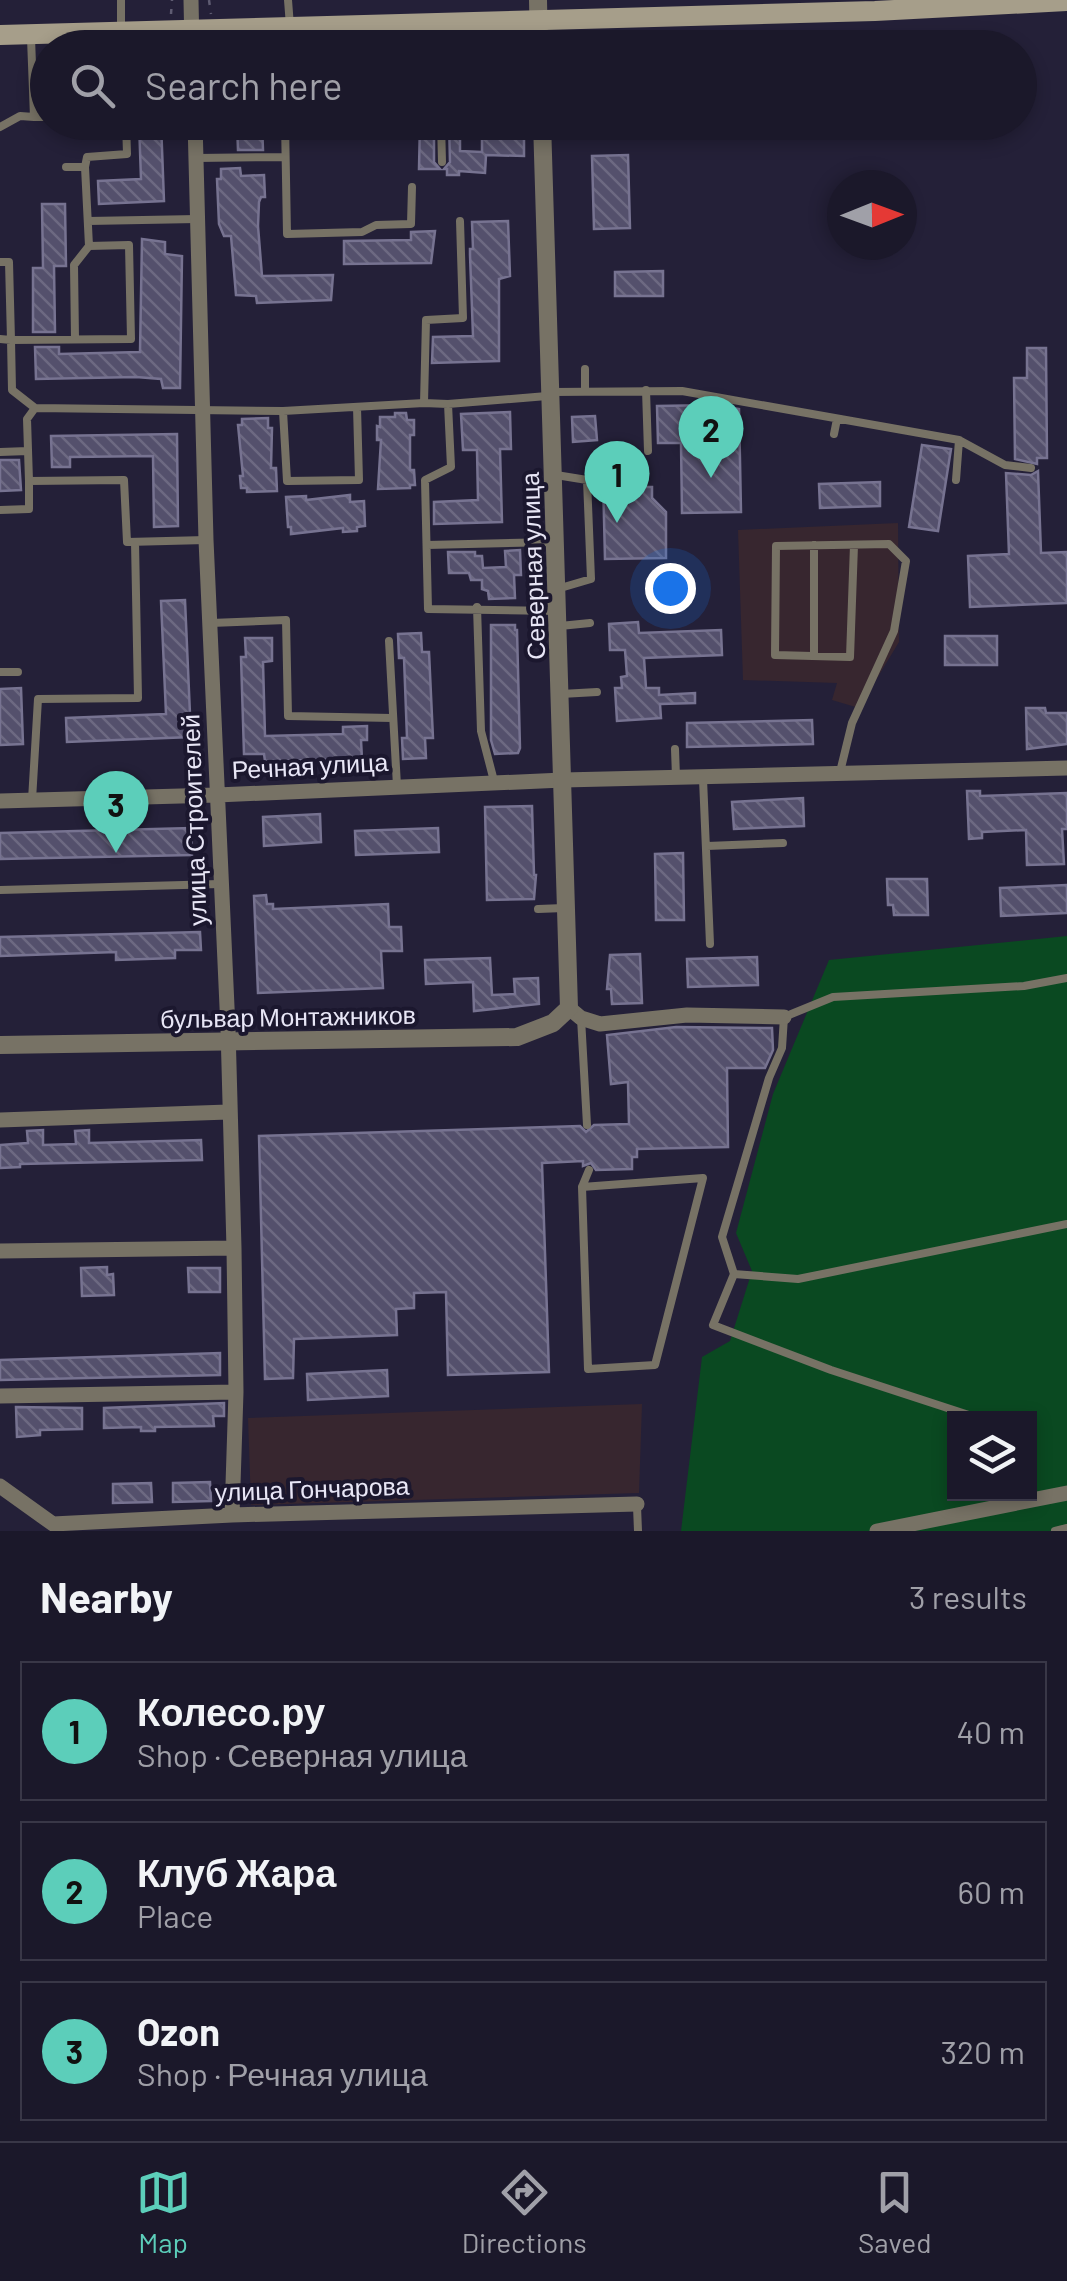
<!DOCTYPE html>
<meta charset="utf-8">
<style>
:root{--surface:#1b182a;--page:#282536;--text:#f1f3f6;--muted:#a0a0a8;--line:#393747;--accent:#5cceba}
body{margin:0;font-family:Barlow,sans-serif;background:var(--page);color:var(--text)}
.controls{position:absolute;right:30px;bottom:30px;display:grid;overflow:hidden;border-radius:0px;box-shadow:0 5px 15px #0003}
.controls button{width:90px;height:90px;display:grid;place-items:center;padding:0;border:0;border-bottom:2px solid var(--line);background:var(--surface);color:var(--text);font:50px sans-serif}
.compass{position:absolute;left:827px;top:170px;width:90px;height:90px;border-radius:50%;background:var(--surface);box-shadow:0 5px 15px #0003;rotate:89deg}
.you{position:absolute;left:670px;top:588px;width:35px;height:35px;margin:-25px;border:8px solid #fff;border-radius:50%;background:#1a73e8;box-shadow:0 0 0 15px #1a73e833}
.badge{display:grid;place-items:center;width:65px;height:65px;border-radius:50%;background:var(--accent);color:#111;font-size:32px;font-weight:700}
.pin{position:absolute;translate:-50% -82px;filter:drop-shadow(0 2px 5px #0008)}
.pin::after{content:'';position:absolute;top:52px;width:35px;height:30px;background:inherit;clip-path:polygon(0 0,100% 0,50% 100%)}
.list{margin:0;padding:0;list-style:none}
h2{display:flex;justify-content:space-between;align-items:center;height:130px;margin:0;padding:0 40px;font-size:42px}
h2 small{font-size:32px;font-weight:400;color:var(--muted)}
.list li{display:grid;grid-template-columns:65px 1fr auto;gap:30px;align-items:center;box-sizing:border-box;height:140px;margin:0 20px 20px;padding:0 20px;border:2px solid var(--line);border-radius:0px}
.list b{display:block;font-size:38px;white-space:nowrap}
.list p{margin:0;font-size:32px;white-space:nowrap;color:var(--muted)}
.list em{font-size:32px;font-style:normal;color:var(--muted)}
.icon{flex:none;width:55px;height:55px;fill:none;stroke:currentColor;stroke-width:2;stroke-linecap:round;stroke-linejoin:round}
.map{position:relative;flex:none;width:1067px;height:1531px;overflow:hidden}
.search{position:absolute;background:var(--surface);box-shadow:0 5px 15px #0003;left:30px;right:30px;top:30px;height:110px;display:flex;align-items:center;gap:25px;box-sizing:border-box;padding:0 35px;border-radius:55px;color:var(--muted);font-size:38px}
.sheet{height:610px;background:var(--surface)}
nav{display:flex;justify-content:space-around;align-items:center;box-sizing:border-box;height:140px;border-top:2px solid var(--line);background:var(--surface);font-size:28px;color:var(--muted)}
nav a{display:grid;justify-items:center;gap:5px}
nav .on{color:var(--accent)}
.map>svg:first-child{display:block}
.industrial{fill:#37262f}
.green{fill:#0a4921;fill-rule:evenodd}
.building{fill:url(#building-back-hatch);stroke:#777391;stroke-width:2.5}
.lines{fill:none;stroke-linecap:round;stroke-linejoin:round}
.path{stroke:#5f5c72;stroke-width:2.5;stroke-dasharray:5 8;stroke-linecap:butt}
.service{stroke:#777265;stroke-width:8}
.minor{stroke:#777265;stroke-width:15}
.tertiary{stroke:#777265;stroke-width:18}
.secondary{stroke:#a69e8a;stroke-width:20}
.labels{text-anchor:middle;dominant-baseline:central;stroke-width:8;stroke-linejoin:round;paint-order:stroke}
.street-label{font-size:25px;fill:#e8e6f6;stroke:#1b172e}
</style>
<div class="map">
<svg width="1067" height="1531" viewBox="0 0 1067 1531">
<defs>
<pattern id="building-back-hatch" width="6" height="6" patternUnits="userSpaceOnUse" patternTransform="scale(2.5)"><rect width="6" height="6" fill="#54506c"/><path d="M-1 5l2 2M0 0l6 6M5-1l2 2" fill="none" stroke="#6d6982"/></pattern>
</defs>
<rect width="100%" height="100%" fill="#242038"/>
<path class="industrial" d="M898,523L899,642L859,708L832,700L837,683L743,680L738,530Z
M642,1404L639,1493L251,1505L248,1418Z"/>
<path class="green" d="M1067,936V1531H681L702,1357L730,1341L752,1271L736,1233L773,1094L829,960ZM954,1418H1030V1494H954Z"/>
<path class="building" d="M139,122H161L164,201L99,204L98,181L141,179Z
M237,122H262L263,150H238Z
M420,122H434V162L440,169H419Z
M449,122H460V151L482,152V139H487V131H524V156L486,155L485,173L459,171V175H447V169H444L450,162Z
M628,155L630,228L594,229L592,156Z
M240,168L241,176L264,175L265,197H261L259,202L258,226L262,276L333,275L331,300L257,303L256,296L236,295L231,236H224L219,224L217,179H221V169Z
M42,204H65L66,266H54L55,332H33V268H43Z
M508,221L510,276L499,279V361L432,363L433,337L473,336L470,255V249H473L472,222Z
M435,231L431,263L344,264V241L411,240V232Z
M142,239L165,242V254L182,256L180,388H163L161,379L136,377L36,379L35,347H59V354L140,352Z
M663,271V296H615V272Z
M1027,348H1046L1047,458H1037V464L1015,459L1014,378H1027Z
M716,405L739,409L741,512L682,513L681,443H658L657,406Z
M510,412L511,449H500L502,522L434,524V502L478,500L477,450H463L461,414Z
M395,413H406L407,420H414V435H410V470H414L415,485H410V488L378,489L381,440H377V426L380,427V417H395Z
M595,416L597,440L573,442L572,417Z
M268,418V428H272L271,468H276L277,491L247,492V488H241L240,476H243L238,425H242V419Z
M177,434L178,526L154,527L153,456L70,457V467H52L51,436Z
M922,445L951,449L938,531L909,527Z
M0,460H19L21,490L0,491Z
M1038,471L1041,553L1067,552V603L970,607L968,556L1009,554L1006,473L1031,475Z
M603,478H635L636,487H652V498L666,512V558L605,559Z
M880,482V506L820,508L819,484Z
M350,495V502L364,501L365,526L357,527V531L343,532V528L291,534V527H288L286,497L306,496V500Z
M520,550L521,575H514L515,598L489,599L488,591L482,589V580H471L469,573H449L448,552H475V556H482L483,568L506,567L505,551Z
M185,600L191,737L67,742L66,718L166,714L161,601Z
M638,622L639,633L721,630L722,655L644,658L646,688H659V695L695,693V703L660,704L661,718L617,721L615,688H622L621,677L627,676L625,650H610L609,624Z
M491,625H515V630H517L520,748L518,753L495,754L491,740Z
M421,633L422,652H429L433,738H425L426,758L403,759L402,738H407L404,658H399L398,634Z
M945,636H997V665H945Z
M245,638H272V661L263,662L265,736L343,734V727L367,726V740H361L362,759L265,761L264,754H244L241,657H246Z
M21,688L23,744L0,745V689Z
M1026,708H1045L1046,713H1067V744L1027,749Z
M812,720L813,744L687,747V723Z
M967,791H980V796L1067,793V829H1062L1064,864L1027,865L1026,830L982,832V838L969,839Z
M803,798L804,826L734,829L732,802Z
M532,806L534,875H536L534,899L487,900L485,807Z
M320,814L321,842L264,846L263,817Z
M191,828L192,855L0,859V833Z
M438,828L439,852L356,855L355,831Z
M683,853L684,920H656L655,854Z
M887,879H927L928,915H894L893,905H888Z
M1067,885V913L1001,916L1000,888Z
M266,895L267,904H273V909L388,904L389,927H401L402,951H381L383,988L258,993L254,896Z
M200,932L201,950H175V958L116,960V952L0,956V937Z
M640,954L642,1003L612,1004L611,989H607L610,955Z
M757,957L758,985L688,987L687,959Z
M490,958L492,995L515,994L514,979L538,978L539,1004L474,1011L473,982L426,984L425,960Z
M676,1027L772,1028L773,1050L765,1068H727L728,1147L637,1149V1157H632V1169L596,1170L591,1163L583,1166V1161L542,1163L549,1372L448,1375L446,1292L414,1293V1308L396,1309L397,1335L294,1339L293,1378L265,1379L259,1136L580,1126L586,1132L594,1125L629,1124L628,1082L611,1084L607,1035Z
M43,1130V1145L76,1144L75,1131L89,1130V1143L201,1140L202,1160L20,1164V1167L0,1168V1145L28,1143L27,1131Z
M107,1267V1275L113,1274L114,1295L82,1296L81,1268Z
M188,1268H220V1292H189Z
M220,1353V1375L0,1380V1360Z
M387,1370L388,1396L308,1400L307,1374Z
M224,1403V1416H213L214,1426L155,1427V1431H141V1427L104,1428V1408Z
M16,1407L82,1408V1429L40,1430V1435L17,1437Z
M210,1482L211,1501L173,1502V1483Z
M151,1483L152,1502L113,1503V1484Z"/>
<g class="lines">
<path class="path" d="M209,0L211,14
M171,14L172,0"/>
<path class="service" d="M121,0V30
M288,0L290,26
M391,27L392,48
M439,27V48
M31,38L34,117H48
M126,122L127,154L87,157L85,167L89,246L129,245L131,339L11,340L12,390L35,408L283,411L424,403L448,404L547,396
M285,122L287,234L362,232L376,225L411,224L412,187
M441,122L442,162
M0,127L20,116L34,117
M196,158L285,157
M66,167H85
M88,221L197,219
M0,262H9L11,340L0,339
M75,339L74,265L89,246
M585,369V391
M646,390L648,451
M552,392L682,391L959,440L1005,465L1031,468
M424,403L426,320L463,318L460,221
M448,404L451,467L425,480L428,609L558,611
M35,408L27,419L29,481L124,480L127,542L206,540
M283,411L287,481L359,480L357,407
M834,434L837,419
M0,452L28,451
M556,475L587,480L591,579L557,589
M956,480L959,440
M0,510L29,509V481
M427,545L555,542
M477,607L481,731L494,781
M211,623L286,620L288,716L392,718
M560,626L590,623
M389,641L397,786
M814,656V545
M0,672H18
M561,694L597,692
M675,749L676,777
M840,772L852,723L894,631L906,561L889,544L776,546L775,655L850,657L854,545
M703,779L710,944
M32,800L38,699L138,698L135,542
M707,846L783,843
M0,890L220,884
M538,909L564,908
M1067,978L1024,986L833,997L784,1017L782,1048L769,1078L722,1237L734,1274L798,1279L1067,1224
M581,1018L587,1125
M582,1187L703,1178L655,1365L588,1369L582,1187L589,1170
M734,1274L713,1325L831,1370L978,1418
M637,1506L638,1531
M1055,1531L1067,1528"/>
<path class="minor" d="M191,0L192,48
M195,122L206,540L228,1029L234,1248L236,1392L232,1515
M0,801L217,795L563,780L1067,768
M569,1008L581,1018L600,1024L687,1015L784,1017
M0,1120L228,1112
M0,1251L234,1248
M0,1396L236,1392
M0,1486L53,1524L232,1515L637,1504
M877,1531L1067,1493"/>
<path class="tertiary" d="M538,0L539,48
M0,1045L517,1037L553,1023L569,1008L542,122"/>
<path class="secondary" d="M0,35L875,11L1067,1"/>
</g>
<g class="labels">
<g class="street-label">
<text transform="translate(532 566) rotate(-92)">Северная улица</text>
<text transform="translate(310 765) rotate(-3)">Речная улица</text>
<text transform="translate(193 820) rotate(-92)">улица Строителей</text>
<text transform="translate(288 1016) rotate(-1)">бульвар Монтажников</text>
<text transform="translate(312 1488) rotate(-2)">улица Гончарова</text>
</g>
</g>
</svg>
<div class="controls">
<button><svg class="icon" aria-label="layers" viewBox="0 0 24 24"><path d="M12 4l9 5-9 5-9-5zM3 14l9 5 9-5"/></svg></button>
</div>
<svg class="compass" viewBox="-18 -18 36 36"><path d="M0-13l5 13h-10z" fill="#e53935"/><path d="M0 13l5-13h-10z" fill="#a0a0a8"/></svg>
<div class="you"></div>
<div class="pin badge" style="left:617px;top:523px">1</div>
<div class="pin badge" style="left:711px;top:478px">2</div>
<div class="pin badge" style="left:116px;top:853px">3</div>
<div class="search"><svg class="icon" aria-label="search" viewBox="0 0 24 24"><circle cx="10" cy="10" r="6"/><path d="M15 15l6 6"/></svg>Search here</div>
</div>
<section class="sheet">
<h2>Nearby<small>3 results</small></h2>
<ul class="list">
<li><span class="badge">1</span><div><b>Колесо.ру</b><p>Shop · Северная улица</p></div><em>40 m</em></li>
<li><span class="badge">2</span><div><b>Клуб Жара</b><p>Place</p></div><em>60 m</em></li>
<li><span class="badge">3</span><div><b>Ozon</b><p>Shop · Речная улица</p></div><em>320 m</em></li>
</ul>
</section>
<nav>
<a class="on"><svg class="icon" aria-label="map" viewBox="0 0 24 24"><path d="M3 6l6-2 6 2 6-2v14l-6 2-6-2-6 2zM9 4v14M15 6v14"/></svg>Map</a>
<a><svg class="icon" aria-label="directions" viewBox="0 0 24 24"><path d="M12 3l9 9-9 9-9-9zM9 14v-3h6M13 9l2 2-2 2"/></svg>Directions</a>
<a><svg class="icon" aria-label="saved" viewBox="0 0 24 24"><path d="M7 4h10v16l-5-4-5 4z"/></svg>Saved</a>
</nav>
